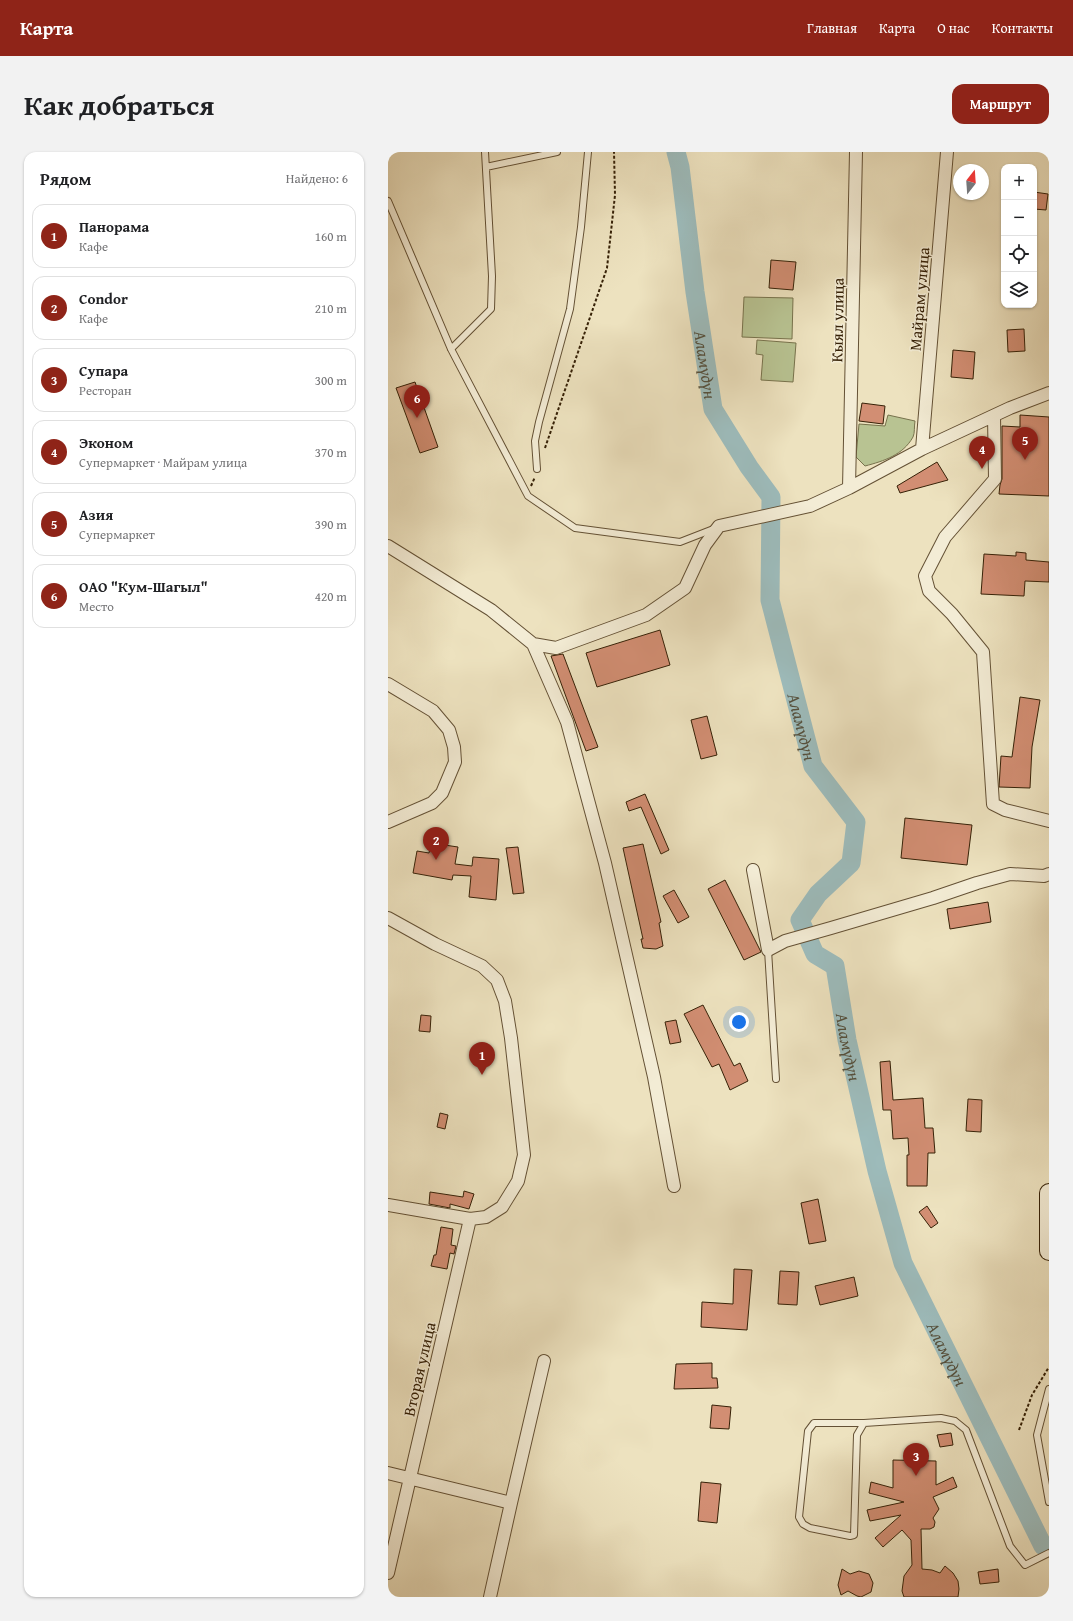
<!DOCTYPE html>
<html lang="ru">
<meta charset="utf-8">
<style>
:root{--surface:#fff;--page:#f2f2f2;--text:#202124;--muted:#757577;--line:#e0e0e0;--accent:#8f2418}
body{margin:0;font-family:"Gentium Book Plus",serif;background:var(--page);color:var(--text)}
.controls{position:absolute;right:12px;top:12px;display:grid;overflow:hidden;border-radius:8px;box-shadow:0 1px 3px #0004}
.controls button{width:36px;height:36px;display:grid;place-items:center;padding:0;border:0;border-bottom:1px solid var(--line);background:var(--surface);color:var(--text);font:20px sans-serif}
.compass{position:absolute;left:565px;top:12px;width:36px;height:36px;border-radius:50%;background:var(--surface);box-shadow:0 1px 3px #0004;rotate:17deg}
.you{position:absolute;left:351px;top:870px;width:14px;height:14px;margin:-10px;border:3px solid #fff;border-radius:50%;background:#1a73e8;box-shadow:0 0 0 6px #1a73e833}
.badge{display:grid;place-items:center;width:26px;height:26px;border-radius:50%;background:var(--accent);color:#fff;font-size:13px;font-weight:700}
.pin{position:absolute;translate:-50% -33px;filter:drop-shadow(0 1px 2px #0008)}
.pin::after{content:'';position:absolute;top:21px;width:14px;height:12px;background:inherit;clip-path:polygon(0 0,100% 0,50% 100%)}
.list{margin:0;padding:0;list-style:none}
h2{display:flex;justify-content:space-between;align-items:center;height:52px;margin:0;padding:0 16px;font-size:17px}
h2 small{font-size:13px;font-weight:400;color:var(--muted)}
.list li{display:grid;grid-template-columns:26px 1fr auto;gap:12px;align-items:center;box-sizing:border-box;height:64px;margin:0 8px 8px;padding:0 8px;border:1px solid var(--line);border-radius:12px}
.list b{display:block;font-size:15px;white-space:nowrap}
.list p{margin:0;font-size:13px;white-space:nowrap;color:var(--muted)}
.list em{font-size:13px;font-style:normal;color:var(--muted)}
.icon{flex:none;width:22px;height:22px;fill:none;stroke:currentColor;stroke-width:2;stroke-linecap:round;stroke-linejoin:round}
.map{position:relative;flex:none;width:661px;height:1445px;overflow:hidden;border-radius:12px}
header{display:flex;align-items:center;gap:24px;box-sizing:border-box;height:56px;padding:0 20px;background:var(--accent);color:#fff}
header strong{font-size:19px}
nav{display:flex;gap:22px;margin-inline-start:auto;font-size:14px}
.intro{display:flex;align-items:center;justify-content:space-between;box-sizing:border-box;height:96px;padding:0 24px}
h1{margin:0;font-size:28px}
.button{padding:10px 18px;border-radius:12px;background:var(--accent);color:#fff;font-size:14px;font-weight:700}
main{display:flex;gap:24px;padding:0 24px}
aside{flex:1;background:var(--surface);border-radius:12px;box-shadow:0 1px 3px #0004}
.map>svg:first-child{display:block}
.green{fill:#b8c392;stroke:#77724c}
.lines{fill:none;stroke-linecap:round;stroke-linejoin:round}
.river{stroke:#9dbcbc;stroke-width:19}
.building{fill:#d28e73;stroke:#362107}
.service-casing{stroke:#645135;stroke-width:8}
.minor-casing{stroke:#645135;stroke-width:14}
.secondary-casing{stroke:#362107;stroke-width:20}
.path{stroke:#362107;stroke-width:2;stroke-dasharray:3 2;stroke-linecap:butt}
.service{stroke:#f3ecd5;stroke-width:6}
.minor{stroke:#f3ecd5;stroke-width:12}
.secondary{stroke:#f3ecd5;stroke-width:18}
.labels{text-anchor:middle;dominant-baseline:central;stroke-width:3;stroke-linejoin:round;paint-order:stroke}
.street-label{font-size:16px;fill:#362107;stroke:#f3ecd5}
.water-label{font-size:17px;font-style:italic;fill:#55503d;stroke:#f3ecd5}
</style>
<header>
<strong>Карта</strong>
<nav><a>Главная</a><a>Карта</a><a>О нас</a><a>Контакты</a></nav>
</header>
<div class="intro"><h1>Как добраться</h1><a class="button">Маршрут</a></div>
<main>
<aside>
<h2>Рядом<small>Найдено: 6</small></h2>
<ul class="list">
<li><span class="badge">1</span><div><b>Панорама</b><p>Кафе</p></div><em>160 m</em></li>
<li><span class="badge">2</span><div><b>Condor</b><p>Кафе</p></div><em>210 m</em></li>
<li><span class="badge">3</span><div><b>Супара</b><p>Ресторан</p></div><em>300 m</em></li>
<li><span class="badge">4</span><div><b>Эконом</b><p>Супермаркет · Майрам улица</p></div><em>370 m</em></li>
<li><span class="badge">5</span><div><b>Азия</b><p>Супермаркет</p></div><em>390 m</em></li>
<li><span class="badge">6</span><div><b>ОАО &quot;Кум-Шагыл&quot;</b><p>Место</p></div><em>420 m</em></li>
</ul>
</aside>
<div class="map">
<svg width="661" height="1445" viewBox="0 0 661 1445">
<rect width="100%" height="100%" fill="#ede2bf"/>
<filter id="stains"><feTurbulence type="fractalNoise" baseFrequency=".005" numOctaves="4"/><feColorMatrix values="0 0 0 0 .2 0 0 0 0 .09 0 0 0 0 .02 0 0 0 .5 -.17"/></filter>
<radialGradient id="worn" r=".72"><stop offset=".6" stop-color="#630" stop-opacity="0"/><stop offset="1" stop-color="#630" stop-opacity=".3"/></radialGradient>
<path class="green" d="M356,145L405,146L404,187L354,185Z
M369,188L408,191L405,230L373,228L375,203L368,202Z
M500,263L527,269C526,274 527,281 525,285C515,303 496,309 477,314L468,305L471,272L497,274Z"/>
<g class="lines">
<path class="river" id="s1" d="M288,0L292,15L307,140L325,257L361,315L383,345L382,448L425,614L468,670L463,711L430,742L412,768L427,802L447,814L459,888L489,1019L515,1111L655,1394"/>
</g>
<path class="building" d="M646,40L660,42L658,58L646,57Z
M383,108L408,110L405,138L381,136Z
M636,177L637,199L620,200L619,178Z
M565,198L587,200L585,227L563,225Z
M27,230L50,295L32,301L8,236Z
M474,251L497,254L495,272L471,269Z
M632,263L661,265V344L611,342L612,333L614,327V274L632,275Z
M549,310L560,328L512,341L509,334Z
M628,400L638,401V408L661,410V430L637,429L636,444L593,442L596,402L628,404Z
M272,478L282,513L209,535L198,501Z
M175,502L210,595L198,599L163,504Z
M632,545L652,548L644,595L642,636L611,635L613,604L624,605Z
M319,564L329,603L313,607L303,568Z
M257,642L281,698L273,702L253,655L241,659L238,650Z
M517,666L584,673L579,713L513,706Z
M43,691L70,695L67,712L84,714L85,705L111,707L108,748L81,745L83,724L65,723L64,728L25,721L29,699L41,701Z
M255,692L273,770L271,771L275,794L268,797L255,796L253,787H255L235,696Z
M130,695L136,741L125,742L118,696Z
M337,728L373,800L356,808L320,737Z
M286,738L301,765L290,771L275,744Z
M600,750L603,770L562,777L559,757Z
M315,853L346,914L352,911L360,929L342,938L331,912L324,915L296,862Z
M33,863L43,864L42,880L31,879Z
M288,868L293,890L282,892L277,870Z
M502,909L505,948L535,946L537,976H545L547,1001H540L539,1034H519V1003H521L520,986L505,987L503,958H495L492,910Z
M580,947L594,948L593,980L578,979Z
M52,961L60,963L57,977L49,975Z
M76,1039L86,1042L81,1057L62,1052V1056L41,1052L42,1040L75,1045Z
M430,1047L438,1089L421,1092L413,1051Z
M539,1054L550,1071L543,1076L531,1060Z
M53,1075L65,1077L63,1093L68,1094L66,1102L62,1101L59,1117L43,1114L46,1103H48Z
M346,1117L364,1118L359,1178L313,1175L314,1150L345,1152Z
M392,1119L411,1120L409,1153L390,1152Z
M466,1125L470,1144L432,1153L427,1134Z
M324,1211V1226H329L330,1236L286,1237L288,1212Z
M324,1253L343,1255L341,1277L322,1276Z
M563,1281L565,1293L552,1295L549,1283Z
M505,1308L548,1309V1333L565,1325L569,1335L545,1345L551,1357L545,1366L547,1370L546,1375L542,1377H533L534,1417L544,1418L552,1421L557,1414L565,1421L570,1429L571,1437L570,1445H516L514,1439L516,1424L524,1413L523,1388L514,1378L495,1395L487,1386L513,1363L482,1369L479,1358L516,1350L481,1341L483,1330L505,1336Z
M313,1330L333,1332L329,1371L310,1369Z
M454,1417L462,1422L471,1419L481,1422L485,1431L483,1440L473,1445L469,1444L460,1439L453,1443L450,1433Z
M610,1417L611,1430L592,1432L590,1420Z"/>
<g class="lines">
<g class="service-casing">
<path id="service" d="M98,15L169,0
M0,49L63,197L140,344L187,376L292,390L328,376
M63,197L103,157L104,124L97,0
M149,317L147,289L151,270L182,157L193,75L200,0
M380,798L388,927
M661,1237L649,1283L661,1350
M476,1271H426L420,1279L411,1365L415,1372L422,1376L462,1384L466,1383L469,1283L476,1271L553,1266L567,1269L578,1278L622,1394L637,1413L661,1401"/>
</g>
<g class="minor-casing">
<path id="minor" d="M606,264L607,327L557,385L537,424L541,439L564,462L595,500L605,652L617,658L661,669
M534,297L559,0
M461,336L468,0
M0,394L103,458L145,492L168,496L258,463L297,436L317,393L331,374L422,354L461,336L534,297L622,256L661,241
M145,492L179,570L217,711L266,925L286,1034
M0,532L45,559L61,578L66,595L67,610L54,641L44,651L0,670
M365,718L380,798L397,789L443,776L545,746L589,731L622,722L656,724L661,722
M0,766L47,792L94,814L109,828L117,849L123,886L136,1003L130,1029L114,1055L98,1065L82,1067L0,1053
M0,1321L123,1351L156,1209
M0,1421L82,1067
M102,1445L123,1351"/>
</g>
<g class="secondary-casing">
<path id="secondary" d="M661,1041V1099"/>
</g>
<path class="path" d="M157,296L219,116L227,43L226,0
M143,334L147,325
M631,1278L644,1243L661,1215"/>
<use href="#service" class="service"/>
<use href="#minor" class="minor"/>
<use href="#secondary" class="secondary"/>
</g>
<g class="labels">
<g class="street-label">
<text transform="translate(531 147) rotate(-85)">Майрам улица</text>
<text transform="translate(449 168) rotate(-89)">Кыял улица</text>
<text transform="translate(31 1217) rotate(-77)">Вторая улица</text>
</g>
<g class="water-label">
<text stroke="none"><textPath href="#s1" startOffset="215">Аламүдүн</textPath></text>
<text stroke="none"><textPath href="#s1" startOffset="599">Аламүдүн</textPath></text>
<text stroke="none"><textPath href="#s1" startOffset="971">Аламүдүн</textPath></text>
<text stroke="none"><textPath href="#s1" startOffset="1295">Аламүдүн</textPath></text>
</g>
</g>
<rect width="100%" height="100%" filter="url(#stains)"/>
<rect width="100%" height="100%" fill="url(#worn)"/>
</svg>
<div class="controls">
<button>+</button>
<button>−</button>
<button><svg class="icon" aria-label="locate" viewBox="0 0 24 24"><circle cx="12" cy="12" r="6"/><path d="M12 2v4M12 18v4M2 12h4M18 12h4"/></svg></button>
<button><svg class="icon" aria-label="layers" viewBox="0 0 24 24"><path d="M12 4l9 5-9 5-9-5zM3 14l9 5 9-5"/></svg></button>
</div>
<svg class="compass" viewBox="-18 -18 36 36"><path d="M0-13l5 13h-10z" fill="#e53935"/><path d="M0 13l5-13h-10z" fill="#757577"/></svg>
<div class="you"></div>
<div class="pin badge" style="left:94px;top:923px">1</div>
<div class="pin badge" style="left:48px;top:708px">2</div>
<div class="pin badge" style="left:528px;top:1324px">3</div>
<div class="pin badge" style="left:594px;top:317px">4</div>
<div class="pin badge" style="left:637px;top:308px">5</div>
<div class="pin badge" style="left:29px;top:266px">6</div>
</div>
</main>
